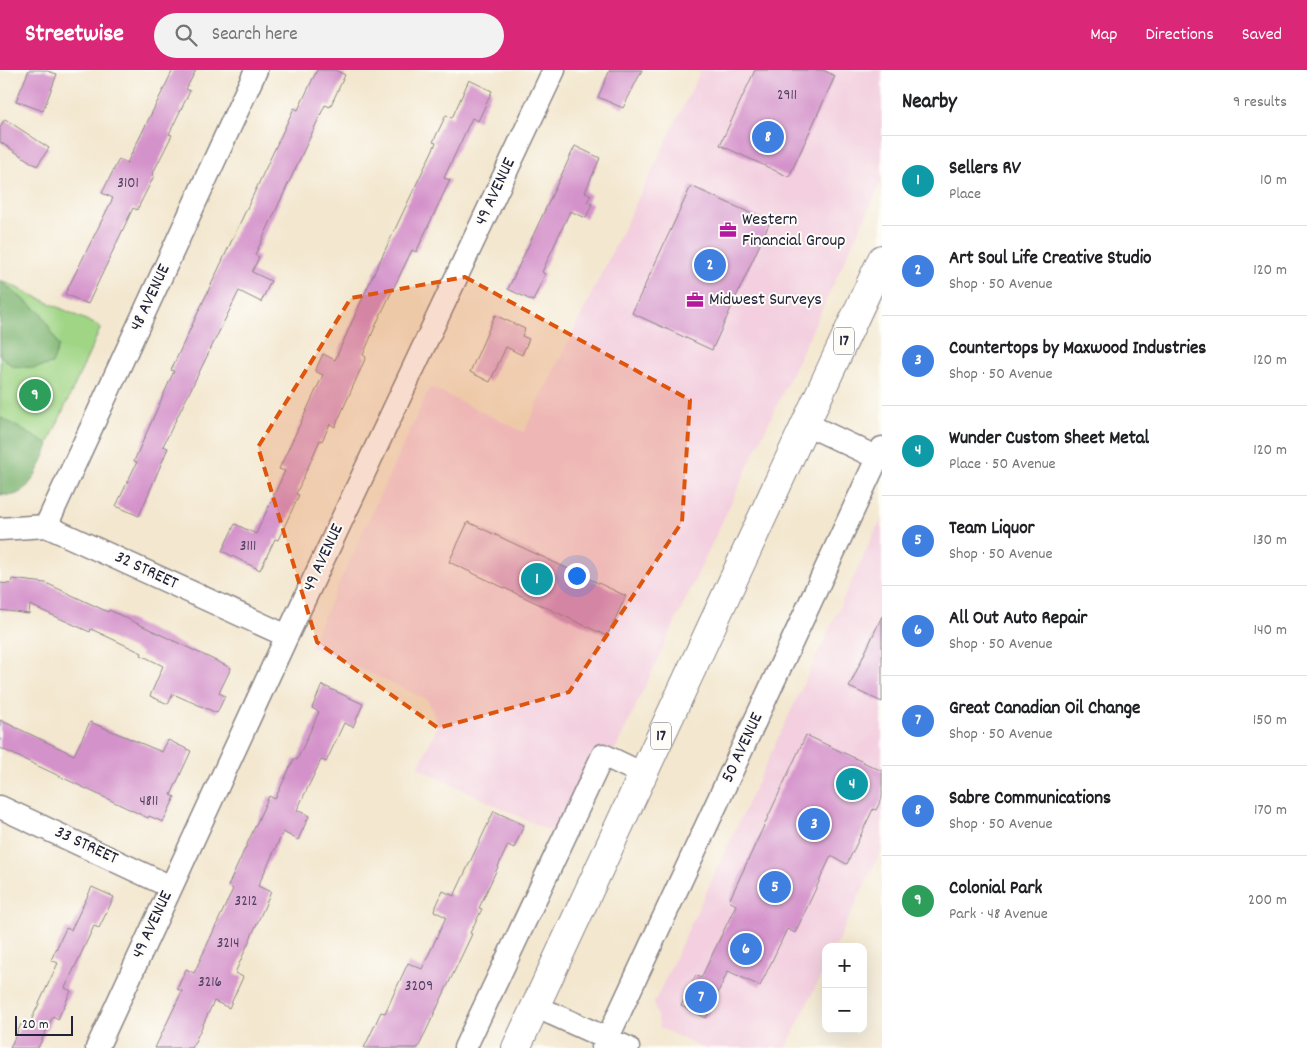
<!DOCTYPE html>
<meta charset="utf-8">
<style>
:root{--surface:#fff;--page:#f2f2f2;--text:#202124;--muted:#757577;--line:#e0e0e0;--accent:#db2777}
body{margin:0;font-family:Dekko,sans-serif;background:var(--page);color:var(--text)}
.controls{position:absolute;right:15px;bottom:15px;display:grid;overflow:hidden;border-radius:10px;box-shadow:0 5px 20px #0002}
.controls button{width:45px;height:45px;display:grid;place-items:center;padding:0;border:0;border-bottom:1px solid var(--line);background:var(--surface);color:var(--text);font:25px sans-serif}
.scale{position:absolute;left:15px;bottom:12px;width:58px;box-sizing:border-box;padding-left:5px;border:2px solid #22223b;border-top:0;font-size:14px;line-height:18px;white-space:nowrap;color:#22223b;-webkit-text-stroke:4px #fdfcf7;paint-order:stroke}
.you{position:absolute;left:576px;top:505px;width:18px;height:18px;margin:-12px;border:4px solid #fff;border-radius:50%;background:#1a73e8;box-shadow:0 0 0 8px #1a73e833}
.badge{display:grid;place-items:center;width:32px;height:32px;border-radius:50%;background:var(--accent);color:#fff;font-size:16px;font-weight:700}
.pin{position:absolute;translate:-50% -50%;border:2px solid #fff;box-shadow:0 1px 5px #0006}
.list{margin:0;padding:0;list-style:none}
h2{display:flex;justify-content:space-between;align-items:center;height:65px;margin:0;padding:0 20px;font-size:21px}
h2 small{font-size:16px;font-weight:400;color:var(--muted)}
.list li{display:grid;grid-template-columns:32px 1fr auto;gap:15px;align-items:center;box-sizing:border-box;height:90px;padding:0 20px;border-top:1px solid var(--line)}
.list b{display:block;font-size:19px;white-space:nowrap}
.list p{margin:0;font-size:16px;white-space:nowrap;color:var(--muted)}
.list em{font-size:16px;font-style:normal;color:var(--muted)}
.icon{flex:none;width:28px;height:28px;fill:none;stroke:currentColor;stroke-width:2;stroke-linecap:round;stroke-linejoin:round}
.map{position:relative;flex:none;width:882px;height:978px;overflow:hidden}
header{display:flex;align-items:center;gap:30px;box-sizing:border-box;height:70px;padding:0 25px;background:var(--accent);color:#fff}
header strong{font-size:24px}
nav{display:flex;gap:28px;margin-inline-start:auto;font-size:18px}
.search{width:350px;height:45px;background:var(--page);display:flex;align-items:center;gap:12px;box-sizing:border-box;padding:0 18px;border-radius:28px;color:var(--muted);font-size:19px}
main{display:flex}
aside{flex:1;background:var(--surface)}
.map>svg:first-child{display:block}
.built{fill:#f3cfdf}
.green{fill:#a0d586;stroke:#617c60}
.forest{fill:#80b673;stroke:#516c57}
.building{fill:#d492ca}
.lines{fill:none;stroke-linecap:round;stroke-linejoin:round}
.minor-casing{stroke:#8a8485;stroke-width:25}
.major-casing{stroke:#8a8485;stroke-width:30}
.minor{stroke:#fff;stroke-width:22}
.major{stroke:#fff;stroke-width:28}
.marked{fill:#de560e;fill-opacity:0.2;stroke:#de560e;stroke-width:4;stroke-dasharray:10 6;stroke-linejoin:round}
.labels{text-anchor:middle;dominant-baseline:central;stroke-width:4;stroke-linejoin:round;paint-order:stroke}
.number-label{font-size:15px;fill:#4e3e5f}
.shield{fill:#fdfcf7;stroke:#646373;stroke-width:1}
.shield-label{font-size:16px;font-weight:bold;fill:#22223b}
.street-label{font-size:18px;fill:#22223b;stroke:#fdfcf7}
.poi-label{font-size:18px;fill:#22223b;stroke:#fdfcf7;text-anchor:start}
</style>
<header>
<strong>Streetwise</strong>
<div class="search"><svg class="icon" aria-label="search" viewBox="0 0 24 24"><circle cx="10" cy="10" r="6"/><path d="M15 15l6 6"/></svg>Search here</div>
<nav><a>Map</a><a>Directions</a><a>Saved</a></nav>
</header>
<main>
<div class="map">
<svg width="882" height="978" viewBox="0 0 882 978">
<rect width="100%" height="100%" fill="#fdfcf7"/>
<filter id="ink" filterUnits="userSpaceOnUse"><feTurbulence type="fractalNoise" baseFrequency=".02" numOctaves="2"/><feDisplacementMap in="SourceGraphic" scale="10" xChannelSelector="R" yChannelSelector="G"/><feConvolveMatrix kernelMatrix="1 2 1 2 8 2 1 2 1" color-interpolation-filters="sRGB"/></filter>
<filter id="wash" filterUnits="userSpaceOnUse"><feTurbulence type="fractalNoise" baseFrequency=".0096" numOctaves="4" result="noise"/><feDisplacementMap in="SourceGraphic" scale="20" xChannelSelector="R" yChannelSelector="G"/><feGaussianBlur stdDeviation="1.12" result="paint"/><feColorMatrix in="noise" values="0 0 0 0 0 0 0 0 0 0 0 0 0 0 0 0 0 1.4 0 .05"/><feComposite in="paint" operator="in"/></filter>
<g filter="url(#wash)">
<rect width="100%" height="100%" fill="#f3e7cf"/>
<path class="built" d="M701,0H882V111L572,772L418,698L438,655L428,630L310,576L430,317L524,362Z
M882,452V778L835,877H826V895L786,978H702L660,958L654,933L877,457Z"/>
<path class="green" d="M0,210L101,257L40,392L8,424L0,425Z"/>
<path class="forest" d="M0,211L42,244L59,276L52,294L35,298L12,296L0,285Z
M2,348L49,375C41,393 27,436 0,423V350Z"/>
<g id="blocks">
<path class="building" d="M29,0H44L57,4L43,41L16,31Z
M173,0H196L186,19L190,21L169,64L172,65L152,105L154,106L137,140L133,138L88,234L65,224L113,128L102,123L119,89L127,93Z
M317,0H335L345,5L330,37L325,35L255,185L259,187L252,202L271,211L261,232L239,221L163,376L168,378L139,446L116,436L137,392L134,391L174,301L171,300L294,38L298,40Z
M610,0H642L623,38L598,27Z
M755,0H823L835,6L789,107L720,75Z
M469,10L492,21L478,51L472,48L444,108L450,110L416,182L412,180L378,250L363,285L366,287L335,357L330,354L322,371L320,370L296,424L299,425L278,470L275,469L260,500L222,481L235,454L256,464L285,401L279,399L323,305L315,301L323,284L335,290L368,216L436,73L433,72L446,45L452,48Z
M5,49L49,78L37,96L0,72V57Z
M575,76L600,88L585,122L591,125L587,132L592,134L586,148L570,141L542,202L545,204L533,231L508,219Z
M691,116L770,152L712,280L632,243Z
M495,245L525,259L522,266L529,269L522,285L506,277L490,312L470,302Z
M468,452L626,526L607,566L449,492Z
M12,509L46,513L108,542L109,540L231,598L219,623L225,626L217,643L173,624L168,634L150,626L163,596L141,585L142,583L91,559L90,562L30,535L29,544L0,540V513L11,514Z
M882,546V632L849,617Z
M322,615L363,634L353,657L344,653L326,692L321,690L297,740L309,746L298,770L283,762L258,816L271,822L235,903L243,907L229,938L214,931L192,978H155L182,921L177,919L186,899L194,903L233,819L228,816L269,726L275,729L294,689L297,690L319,642L312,638Z
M0,650L74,685L90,652L162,682L168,670L191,681L171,725L175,727L163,752L149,746L148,748L0,678Z
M806,665L882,701V728L876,740L873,739L847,794L831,786L795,863L787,859L760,916L728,901L706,948L681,936L696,905L701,908L736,835L729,831Z
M494,741L524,755L514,778L508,775L479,838L482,839L470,863L472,864L418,978H364L381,942L385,943L408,893L422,899L446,847L434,841L443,821L454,826Z
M92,817L114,827L99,858L94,856L65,918L71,921L58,949L53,946L38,978H10L21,954L28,957L58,893L51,890L66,858L71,860Z"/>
</g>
</g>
<g filter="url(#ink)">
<use href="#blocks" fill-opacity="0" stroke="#8a8485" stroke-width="1"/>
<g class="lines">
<g class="minor-casing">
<path id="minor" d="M806,354L882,390
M46,456L256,0
M0,459L46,456L287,566
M0,737L171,817
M535,936L628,978
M97,978L287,566L554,0
M465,978L603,685L643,704
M603,978L882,378"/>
</g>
<g class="major-casing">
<path id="major" d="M516,978L882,189"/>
</g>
<use href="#minor" class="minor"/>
<use href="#major" class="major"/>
</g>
</g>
<path class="marked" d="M465,207L690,330L682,452L569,622L438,658L317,572L258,377L351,228Z"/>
<defs>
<g id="office-bare" transform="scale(1.35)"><path d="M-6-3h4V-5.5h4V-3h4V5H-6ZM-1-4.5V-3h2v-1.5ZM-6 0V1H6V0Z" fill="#b5179e" stroke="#fdfcf7" stroke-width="2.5" paint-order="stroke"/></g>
</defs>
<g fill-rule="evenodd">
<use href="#office-bare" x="728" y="160"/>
<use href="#office-bare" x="695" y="230"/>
</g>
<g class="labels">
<g class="number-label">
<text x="787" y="26">2911</text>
<text x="128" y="114">3101</text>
<text x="248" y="477">3111</text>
<text x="149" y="732">4811</text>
<text x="246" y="832">3212</text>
<text x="228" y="874">3214</text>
<text x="210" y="913">3216</text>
<text x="419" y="917">3209</text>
</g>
<g class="shield">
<rect x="834" y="257.5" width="20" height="27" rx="4"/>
<rect x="651" y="652.5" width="20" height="27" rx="4"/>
</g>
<g class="shield-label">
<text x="844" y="271">17</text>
<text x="661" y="666">17</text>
</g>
<g class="street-label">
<text transform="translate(496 122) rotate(-65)">49 AVENUE</text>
<text transform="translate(151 228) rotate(-65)">48 AVENUE</text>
<text transform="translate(324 488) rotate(-65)">49 AVENUE</text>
<text transform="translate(146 501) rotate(25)">32 STREET</text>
<text transform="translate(743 678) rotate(-65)">50 AVENUE</text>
<text transform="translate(86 776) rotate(25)">33 STREET</text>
<text transform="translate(153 855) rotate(-65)">49 AVENUE</text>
</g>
<g class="poi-label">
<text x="742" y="150">Western<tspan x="742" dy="21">Financial Group</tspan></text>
<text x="709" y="230">Midwest Surveys</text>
</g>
</g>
</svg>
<div class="controls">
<button>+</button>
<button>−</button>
</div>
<div class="scale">20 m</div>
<div class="you"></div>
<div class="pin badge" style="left:537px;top:509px;background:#0f9aa8">1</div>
<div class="pin badge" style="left:710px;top:195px;background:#3f7fe0">2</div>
<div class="pin badge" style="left:814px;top:754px;background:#3f7fe0">3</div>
<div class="pin badge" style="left:852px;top:714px;background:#0f9aa8">4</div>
<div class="pin badge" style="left:775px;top:817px;background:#3f7fe0">5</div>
<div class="pin badge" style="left:746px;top:879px;background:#3f7fe0">6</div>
<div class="pin badge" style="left:701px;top:927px;background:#3f7fe0">7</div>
<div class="pin badge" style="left:768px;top:67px;background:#3f7fe0">8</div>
<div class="pin badge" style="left:35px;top:325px;background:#2e9e5b">9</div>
</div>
<aside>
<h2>Nearby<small>9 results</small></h2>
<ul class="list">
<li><span class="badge" style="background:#0f9aa8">1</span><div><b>Sellers RV</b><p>Place</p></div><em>10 m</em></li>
<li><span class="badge" style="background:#3f7fe0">2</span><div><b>Art Soul Life Creative Studio</b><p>Shop · 50 Avenue</p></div><em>120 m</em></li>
<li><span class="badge" style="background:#3f7fe0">3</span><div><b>Countertops by Maxwood Industries</b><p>Shop · 50 Avenue</p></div><em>120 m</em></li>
<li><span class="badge" style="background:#0f9aa8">4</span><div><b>Wunder Custom Sheet Metal</b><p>Place · 50 Avenue</p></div><em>120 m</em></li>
<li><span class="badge" style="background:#3f7fe0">5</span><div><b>Team Liquor</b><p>Shop · 50 Avenue</p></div><em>130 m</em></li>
<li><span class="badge" style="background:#3f7fe0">6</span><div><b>All Out Auto Repair</b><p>Shop · 50 Avenue</p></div><em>140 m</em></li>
<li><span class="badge" style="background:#3f7fe0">7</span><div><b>Great Canadian Oil Change</b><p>Shop · 50 Avenue</p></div><em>150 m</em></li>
<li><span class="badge" style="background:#3f7fe0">8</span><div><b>Sabre Communications</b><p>Shop · 50 Avenue</p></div><em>170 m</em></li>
<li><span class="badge" style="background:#2e9e5b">9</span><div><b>Colonial Park</b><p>Park · 48 Avenue</p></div><em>200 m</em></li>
</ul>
</aside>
</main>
